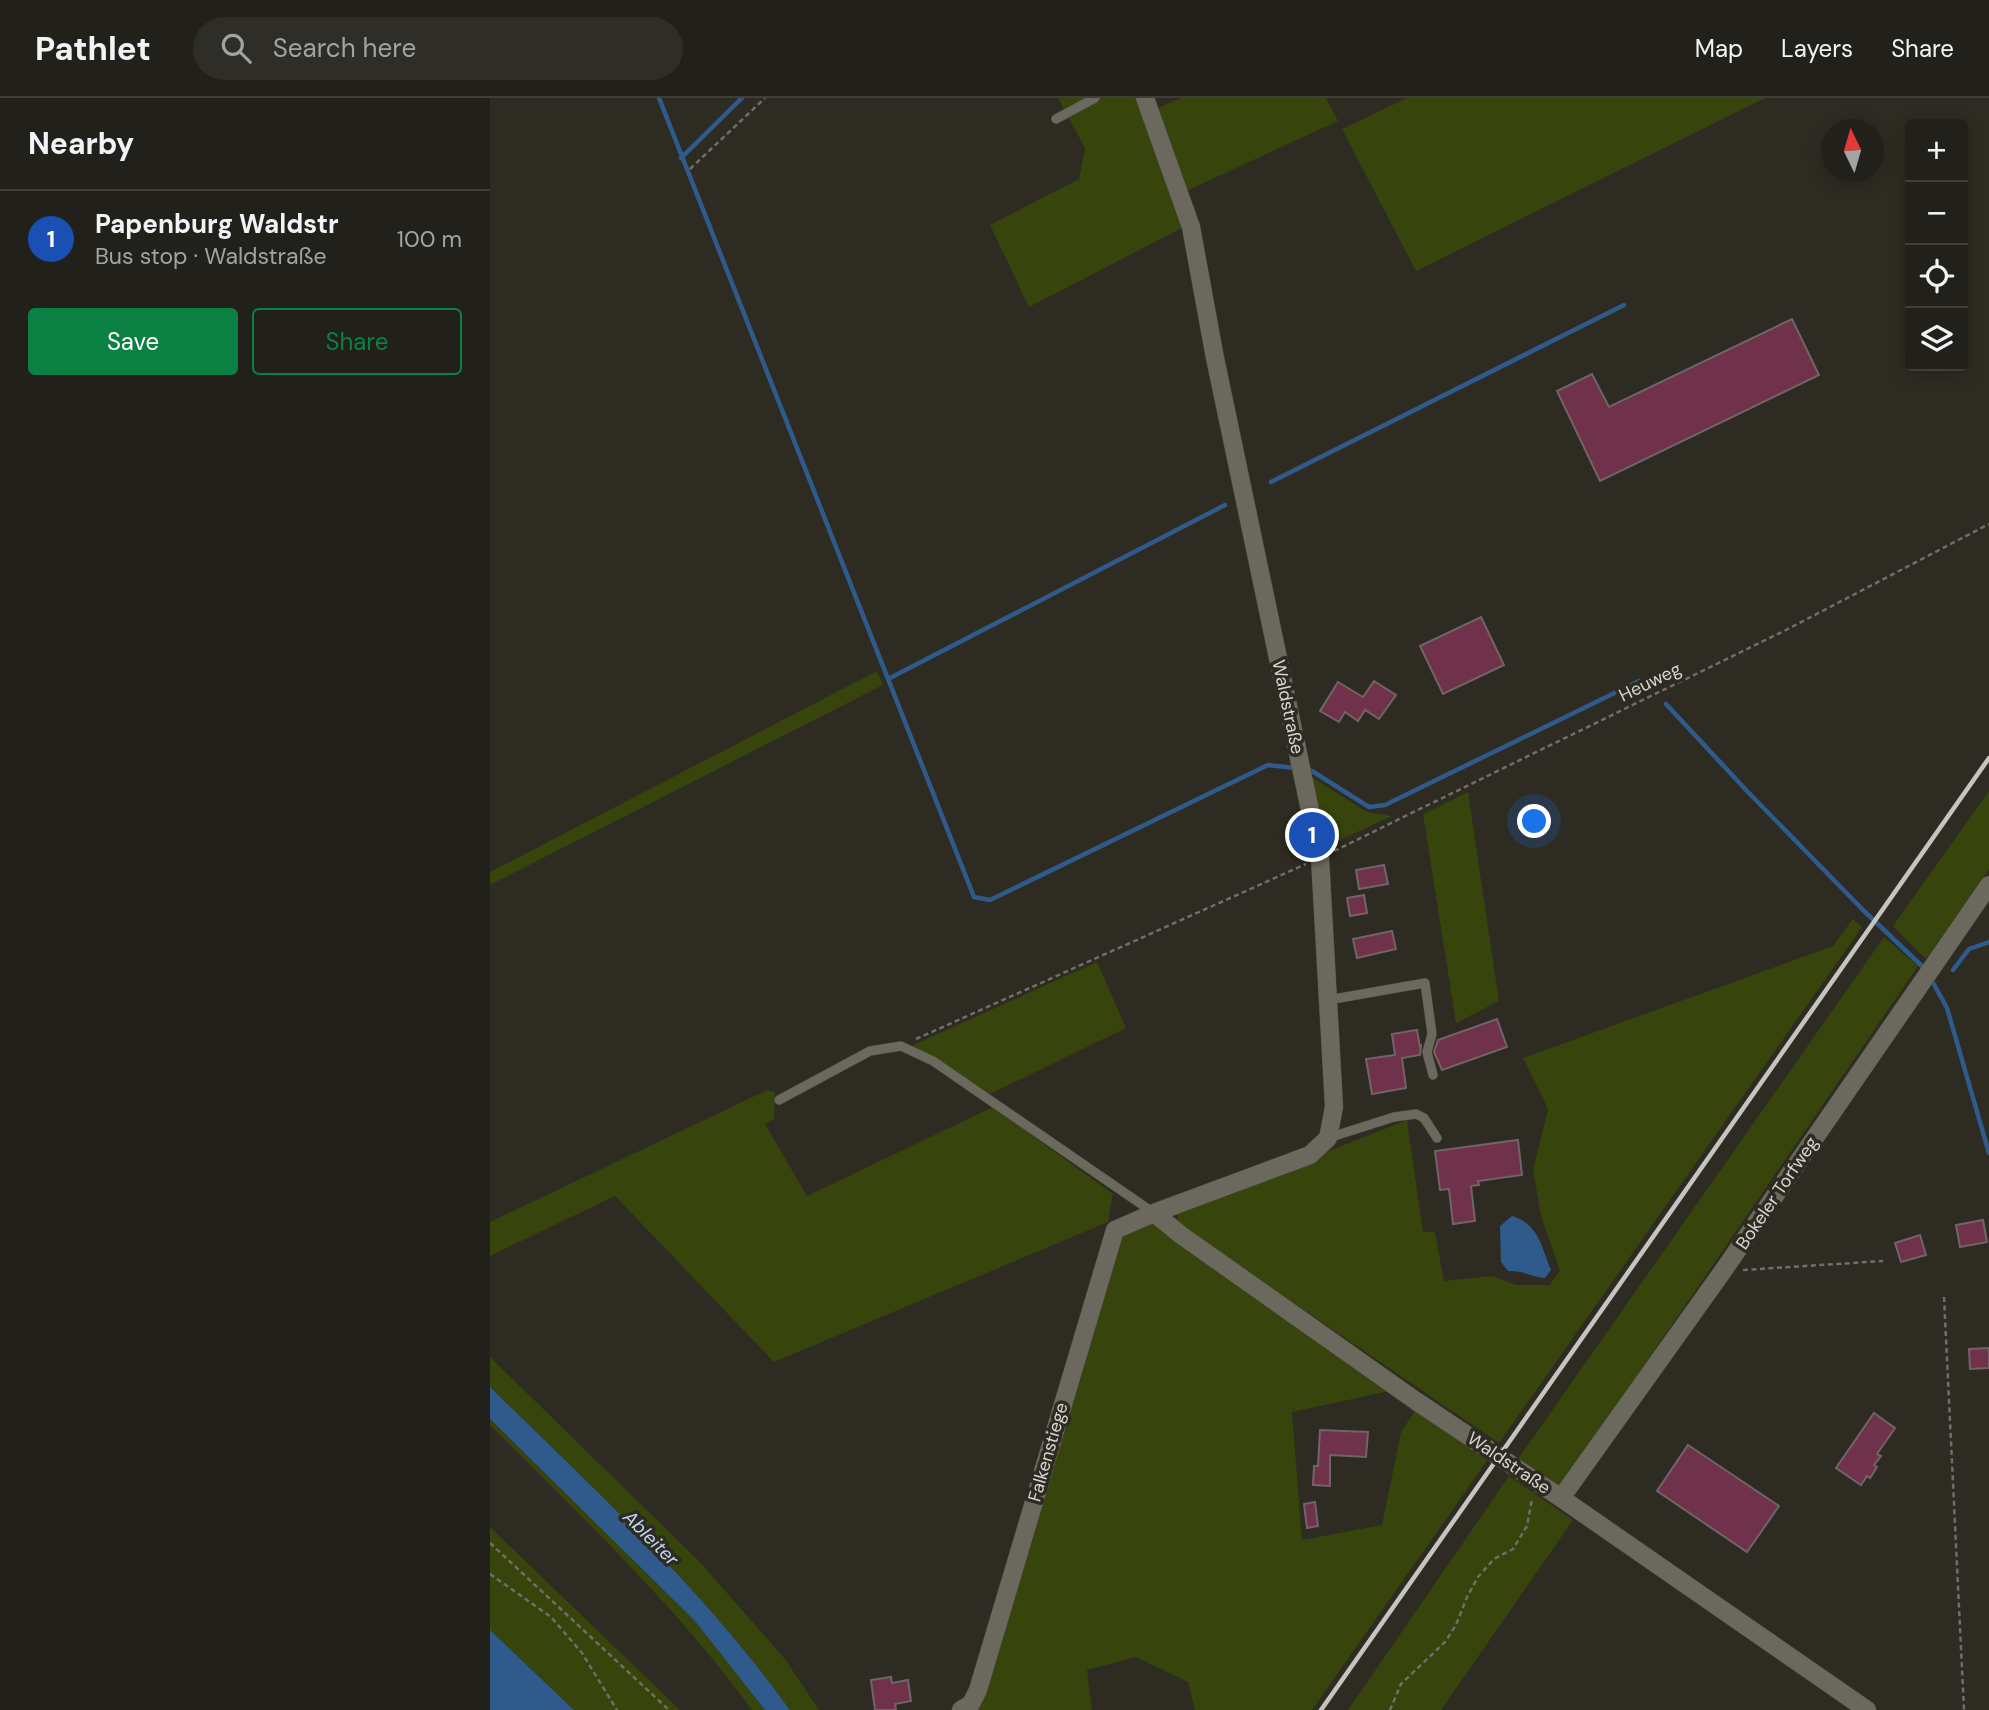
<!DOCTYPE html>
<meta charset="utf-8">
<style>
:root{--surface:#22201a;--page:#2e2d27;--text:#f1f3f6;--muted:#a2a3a2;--line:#3f3e39;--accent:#0b8043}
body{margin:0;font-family:"DM Sans",sans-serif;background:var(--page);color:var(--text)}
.controls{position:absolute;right:21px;top:21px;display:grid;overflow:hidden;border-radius:7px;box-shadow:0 4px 18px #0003}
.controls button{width:63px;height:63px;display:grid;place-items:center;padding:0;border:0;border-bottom:2px solid var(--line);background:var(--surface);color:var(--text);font:35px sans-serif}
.compass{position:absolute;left:1331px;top:21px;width:63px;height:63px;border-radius:50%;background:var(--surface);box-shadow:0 4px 18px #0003;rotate:355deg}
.you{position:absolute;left:1045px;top:724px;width:24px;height:24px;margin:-18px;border:5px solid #fff;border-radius:50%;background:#1a73e8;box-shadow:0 0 0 10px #1a73e833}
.badge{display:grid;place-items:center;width:46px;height:46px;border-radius:50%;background:var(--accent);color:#fff;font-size:23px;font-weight:700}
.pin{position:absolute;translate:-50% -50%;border:4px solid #fff;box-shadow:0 2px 7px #0006}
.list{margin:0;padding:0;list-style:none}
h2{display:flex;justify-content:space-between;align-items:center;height:91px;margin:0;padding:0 28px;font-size:30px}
h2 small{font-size:23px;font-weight:400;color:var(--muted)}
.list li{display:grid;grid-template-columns:46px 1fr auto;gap:21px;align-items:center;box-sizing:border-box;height:98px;padding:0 28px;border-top:2px solid var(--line)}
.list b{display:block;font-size:26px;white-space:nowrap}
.list p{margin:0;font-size:23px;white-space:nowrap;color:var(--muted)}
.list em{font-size:23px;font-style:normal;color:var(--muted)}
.actions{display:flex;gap:14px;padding:21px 28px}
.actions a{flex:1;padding:16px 0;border:2px solid var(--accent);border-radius:7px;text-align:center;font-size:24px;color:var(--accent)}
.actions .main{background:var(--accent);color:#fff}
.icon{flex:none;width:38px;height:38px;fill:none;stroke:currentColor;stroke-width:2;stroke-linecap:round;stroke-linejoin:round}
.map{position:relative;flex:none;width:1499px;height:1612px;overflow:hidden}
header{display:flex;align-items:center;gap:42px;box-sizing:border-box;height:98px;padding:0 35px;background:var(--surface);border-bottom:2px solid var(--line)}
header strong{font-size:33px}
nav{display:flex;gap:38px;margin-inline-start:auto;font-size:24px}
.search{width:490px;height:63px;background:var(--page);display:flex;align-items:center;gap:18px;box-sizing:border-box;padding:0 24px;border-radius:38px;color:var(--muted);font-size:26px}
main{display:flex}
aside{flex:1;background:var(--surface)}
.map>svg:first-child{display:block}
.green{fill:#37440c}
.water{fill:#2e5b8c}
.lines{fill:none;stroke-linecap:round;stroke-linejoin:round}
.stream{stroke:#2e5b8c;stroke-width:4.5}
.building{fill:#70314b;stroke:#706468;stroke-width:2}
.service-casing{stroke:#48463e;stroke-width:10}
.minor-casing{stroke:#48463e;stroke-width:19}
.path{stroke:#706e66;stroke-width:2.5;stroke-dasharray:5 3.5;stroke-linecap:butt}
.service{stroke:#6b685d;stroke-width:9}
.minor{stroke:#6b685d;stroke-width:18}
.rail{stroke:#c5c4be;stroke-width:4.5}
.labels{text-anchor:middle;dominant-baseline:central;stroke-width:7;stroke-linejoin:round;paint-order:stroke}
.street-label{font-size:18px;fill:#d7d6d0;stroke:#2e2b22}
.water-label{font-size:19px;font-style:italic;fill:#bdd7f5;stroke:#2e2b22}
</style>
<header>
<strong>Pathlet</strong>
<div class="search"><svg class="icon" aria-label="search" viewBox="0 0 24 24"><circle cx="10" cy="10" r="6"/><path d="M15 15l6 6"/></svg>Search here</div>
<nav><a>Map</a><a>Layers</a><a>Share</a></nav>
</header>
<main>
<aside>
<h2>Nearby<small></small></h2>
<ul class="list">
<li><span class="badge" style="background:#1a4fb4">1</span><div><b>Papenburg Waldstr</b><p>Bus stop · Waldstraße</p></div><em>100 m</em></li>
</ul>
<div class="actions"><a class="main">Save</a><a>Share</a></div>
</aside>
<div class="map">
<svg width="1499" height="1612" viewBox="0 0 1499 1612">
<rect width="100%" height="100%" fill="#2e2b22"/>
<path class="green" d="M568,0H646L694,129L539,209L500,127L589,81L595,50Z
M691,0H836L848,23L694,94L666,11Z
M917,0H1275L926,173L852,31Z
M387,573L393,587L0,787V774Z
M820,678L877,714L902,718L835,749Z
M1499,693V771L1436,861L1403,828Z
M978,694L1009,903L966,925L933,716Z
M1363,821L1372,829L1009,1345L688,1126L687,1113L917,1022L933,1134H945L954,1183L1002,1178L1026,1187H1059L1070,1173L1051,1118L1043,1072L1058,1011L1033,960L1343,848Z
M1394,839L1428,868L1070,1390L1028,1361Z
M607,864L636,930L500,996L448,962L421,948Z
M277,992L285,994L284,1021L275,1026L317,1098L503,1009L623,1096L618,1124L284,1264L125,1098L0,1158V1124Z
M664,1122L900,1293L802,1314L812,1442L892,1427L911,1334L926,1311L999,1360L822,1612H705L698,1584L646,1559L597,1572L602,1612H485L630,1135Z
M0,1259L208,1462L295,1561L329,1612H300C213,1491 106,1393 0,1289Z
M0,1321L205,1523L275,1612H262C186,1507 91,1419 0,1327Z
M1019,1378L1083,1422L951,1612H858Z
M0,1429L190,1612H84L0,1532Z"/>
<path class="water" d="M1022,1118C1049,1126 1051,1148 1061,1172L1055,1180C1041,1179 1033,1172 1018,1173L1011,1164L1010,1128Z
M0,1289C106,1393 213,1491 300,1612H275L205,1523L0,1321Z
M0,1532L84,1612H0Z"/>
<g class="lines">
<path class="stream" d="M169,0L484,799L500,802L778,667L805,670
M191,60L252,0
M781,384L1134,207
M398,581L735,407
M1176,606L1257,693L1373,812L1434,870
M817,672L822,673L879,709L895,707L1149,583L1158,586
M1463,872L1479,851L1499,844
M1441,881L1457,910L1499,1055"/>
</g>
<path class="building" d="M1302,221L1329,277L1110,383L1067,293L1102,276L1119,309Z
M991,519L1014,567L953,596L930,548Z
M884,583L906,597L889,621L875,612L868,623L855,614L849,624L830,613L848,584L873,599Z
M894,767L898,786L869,791L866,772Z
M874,797L877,815L860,818L857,800Z
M902,833L906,851L867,860L863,841Z
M1007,921L1017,949L952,972L944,954L948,942Z
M927,932L930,949L931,948L930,957L912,960L916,990L882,996L876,961L905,957L902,936Z
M1028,1042L1032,1077L988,1083L989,1087L981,1088L985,1123L963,1126L959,1091L950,1092L945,1053Z
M1493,1122L1497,1144L1470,1149L1466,1127Z
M1430,1137L1436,1157L1411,1164L1405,1145Z
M1499,1250V1270L1480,1271L1479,1251Z
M1384,1315L1405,1330L1387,1356L1391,1358L1384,1367L1387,1369L1380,1380L1377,1378L1371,1387L1346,1370Z
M830,1332L878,1334L876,1359L840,1357V1388L823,1387L824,1368H828Z
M1198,1347L1289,1408L1257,1454L1167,1393Z
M825,1404L828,1428L817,1430L814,1406Z
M401,1579L402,1585L418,1582L421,1603L405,1606L406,1612H385L381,1582Z"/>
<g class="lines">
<g class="service-casing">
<path id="service" d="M566,21L605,0
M838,902L935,885L942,936L937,954L943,977
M289,1002L380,953L411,948L443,963L664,1115
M838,1040L904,1019L926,1016L934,1020L947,1040"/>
</g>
<g class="minor-casing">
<path id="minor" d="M664,1115L691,1137L926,1303L1071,1400L1377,1612
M1071,1400L1233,1173L1499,787
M471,1612L481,1606L488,1592L625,1132L664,1115L820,1057L838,1040L844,1009L830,760L725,260L701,129L655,0"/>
</g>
<path class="path" d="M200,71L275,0
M844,753L1296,532L1499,426
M426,941L816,766
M1253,1172L1393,1163
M1454,1199L1474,1612
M0,1445L179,1612
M0,1476L61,1519L92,1555L127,1612
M900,1612L911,1586L955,1544L966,1527L977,1499L988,1479L1004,1461L1023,1451L1037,1428L1042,1401"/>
<use href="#service" class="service"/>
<use href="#minor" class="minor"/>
<path class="rail" d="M831,1612L1499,660"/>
</g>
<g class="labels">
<g class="street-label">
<text transform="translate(1160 584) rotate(-26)">Heuweg</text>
<text transform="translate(798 609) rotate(78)">Waldstraße</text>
<text transform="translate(1287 1095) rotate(-56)">Bokeler Torfweg</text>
<text transform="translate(558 1354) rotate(-74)">Falkenstiege</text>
<text transform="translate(1019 1365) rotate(34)">Waldstraße</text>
</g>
<g class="water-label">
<text transform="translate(161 1440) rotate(45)">Ableiter</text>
</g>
</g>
</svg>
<div class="controls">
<button>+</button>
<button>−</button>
<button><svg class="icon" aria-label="locate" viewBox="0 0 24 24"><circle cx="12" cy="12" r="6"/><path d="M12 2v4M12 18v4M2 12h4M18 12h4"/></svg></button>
<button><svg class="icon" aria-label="layers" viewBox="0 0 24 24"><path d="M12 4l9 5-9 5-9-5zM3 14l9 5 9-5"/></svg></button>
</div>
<svg class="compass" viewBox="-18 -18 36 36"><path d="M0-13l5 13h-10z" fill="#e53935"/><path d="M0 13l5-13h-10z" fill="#a2a3a2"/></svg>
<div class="you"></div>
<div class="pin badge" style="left:822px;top:737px;background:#1a4fb4">1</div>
</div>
</main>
